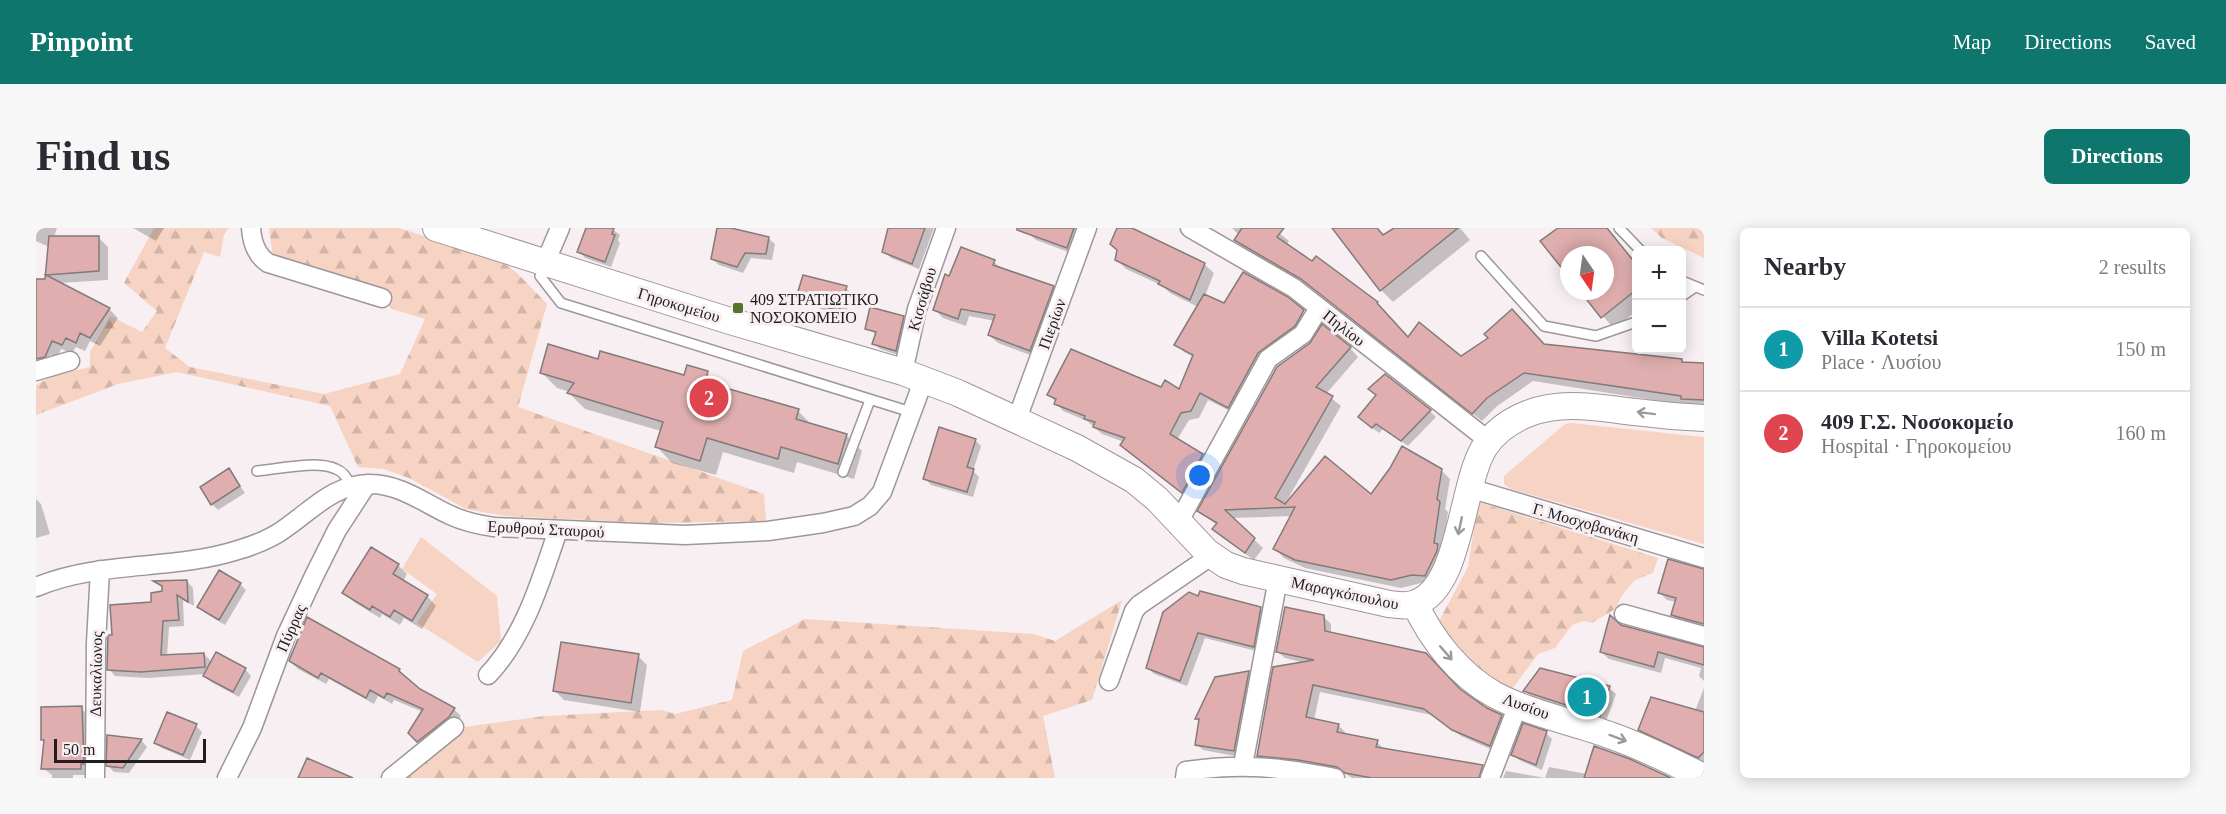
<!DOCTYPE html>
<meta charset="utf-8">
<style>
:root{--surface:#fff;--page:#f7f7f7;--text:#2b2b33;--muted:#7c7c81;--line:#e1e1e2;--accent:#0f766e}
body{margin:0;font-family:"Times New Roman",serif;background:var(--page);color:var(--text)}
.controls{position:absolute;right:18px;top:18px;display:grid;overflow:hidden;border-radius:9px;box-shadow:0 3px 15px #0003}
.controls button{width:54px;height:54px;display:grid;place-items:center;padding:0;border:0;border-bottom:2px solid var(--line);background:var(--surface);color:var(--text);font:30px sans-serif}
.compass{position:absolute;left:1524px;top:18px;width:54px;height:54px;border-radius:50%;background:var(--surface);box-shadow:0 3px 15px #0003;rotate:167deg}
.scale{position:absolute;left:18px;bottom:15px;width:152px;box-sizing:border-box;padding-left:6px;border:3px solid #201d1e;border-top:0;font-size:16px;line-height:21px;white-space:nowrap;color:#201d1e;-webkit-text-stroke:4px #f8eff3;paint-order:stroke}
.you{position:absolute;left:1164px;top:248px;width:21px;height:21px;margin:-15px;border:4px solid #fff;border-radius:50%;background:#1a73e8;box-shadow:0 0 0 9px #1a73e833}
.badge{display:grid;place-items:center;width:39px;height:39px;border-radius:50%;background:var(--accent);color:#fff;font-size:20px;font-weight:700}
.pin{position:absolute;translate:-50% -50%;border:3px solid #fff;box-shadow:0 2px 6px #0006}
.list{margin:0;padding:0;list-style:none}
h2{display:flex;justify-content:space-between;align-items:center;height:78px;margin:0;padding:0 24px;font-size:26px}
h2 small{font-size:20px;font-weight:400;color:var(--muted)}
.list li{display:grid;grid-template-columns:39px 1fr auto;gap:18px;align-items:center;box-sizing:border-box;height:84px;padding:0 24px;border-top:2px solid var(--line)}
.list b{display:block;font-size:22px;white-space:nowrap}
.list p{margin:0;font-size:20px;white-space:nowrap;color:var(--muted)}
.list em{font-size:20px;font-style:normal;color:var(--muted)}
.map{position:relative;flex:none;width:1668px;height:550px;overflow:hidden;border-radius:9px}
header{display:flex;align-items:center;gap:36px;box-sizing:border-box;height:84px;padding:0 30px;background:var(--accent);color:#fff}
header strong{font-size:28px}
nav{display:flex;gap:33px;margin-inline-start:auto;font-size:21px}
.intro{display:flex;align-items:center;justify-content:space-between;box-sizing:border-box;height:144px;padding:0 36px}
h1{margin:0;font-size:42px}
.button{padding:15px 27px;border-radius:9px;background:var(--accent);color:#fff;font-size:21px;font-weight:700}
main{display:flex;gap:36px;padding:0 36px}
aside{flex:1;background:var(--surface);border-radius:9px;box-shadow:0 3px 15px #0003}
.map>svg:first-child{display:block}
.green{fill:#f6d3c3}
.forest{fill:url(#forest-firs)}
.shadow{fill:#0003}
.building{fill:#e0aeae;stroke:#837a7a;stroke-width:1.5}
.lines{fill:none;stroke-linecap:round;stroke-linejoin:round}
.service-casing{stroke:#9e9699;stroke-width:12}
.minor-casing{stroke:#9e9699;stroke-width:21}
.secondary-casing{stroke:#9e9699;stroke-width:28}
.service{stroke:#fff;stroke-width:9}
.minor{stroke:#fff;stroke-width:18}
.secondary{stroke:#fff;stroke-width:26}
.oneway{stroke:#9b999a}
.poi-dot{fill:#557329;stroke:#f8eff3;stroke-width:2}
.labels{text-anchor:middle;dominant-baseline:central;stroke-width:6;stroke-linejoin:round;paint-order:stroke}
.poi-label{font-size:16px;fill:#201d1e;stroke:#f8eff3;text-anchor:start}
.street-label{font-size:16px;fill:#201d1e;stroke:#f8eff3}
</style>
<header>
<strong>Pinpoint</strong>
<nav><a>Map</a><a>Directions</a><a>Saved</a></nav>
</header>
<div class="intro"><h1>Find us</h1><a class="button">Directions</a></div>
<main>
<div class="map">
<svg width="1668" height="550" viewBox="0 0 1668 550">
<defs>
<pattern id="forest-firs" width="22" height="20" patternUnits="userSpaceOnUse" patternTransform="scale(1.5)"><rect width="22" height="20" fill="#f6d3c3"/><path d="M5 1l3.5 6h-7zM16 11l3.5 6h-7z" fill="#d3b5a7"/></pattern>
</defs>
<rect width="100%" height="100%" fill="#f8eff3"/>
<path class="green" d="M1535,195L1668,209V316L1475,261L1468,256V248L1529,196Z
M385,309L461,368L465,413L442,434L381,395L401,366L366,341Z"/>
<path class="forest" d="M118,0H193L188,7L184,29L168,24L129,120L154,139L288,166L364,146L389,91L356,81L344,62L237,29L233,0H363L465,33L481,45L511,76L482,179L728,266L730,293L617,295L469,288L430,281L373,250L348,241L322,239L294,178L141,144L82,156L0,187V157L17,148L54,139V124L74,88L106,104L121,83L88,55Z
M1615,0H1668V30L1626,10Z
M1442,274L1622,330L1617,345L1599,352L1587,366L1579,381L1556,395L1548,393L1536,397L1519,420L1502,426L1474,464C1443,444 1424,425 1401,397L1432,339Z
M1086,372L1056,472L1007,488L1019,550H365L428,499L509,488L625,482L639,486L696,472L707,423L769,391L998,406L1019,413Z"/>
<path class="shadow" d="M0,0H21L18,9H62L72,19V52L23,55L73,81L82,90L64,118L54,113L49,123L40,119L36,125L25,121L21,130L14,127L9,135L0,130V52L10,53L13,19L0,13Z
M97,0H128L120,13Z
M551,0H575L584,7L582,12L584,15L575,39L549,30L543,23Z
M683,0L732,10L739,16L736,32L715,30L707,45L683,37L676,31Z
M853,0H898L883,41L855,30L848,23Z
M992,0H1047L1038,26L1000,12L993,6Z
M1083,0H1093L1168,36L1178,45L1169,68L1188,77L1251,71L1275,91L1230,133L1200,186L1172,172L1163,190L1153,192L1141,212L1166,228L1173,235L1154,271L1093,224L1086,217L1088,214L1066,206L1051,193L1027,183L1013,166L1126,161L1143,163L1158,129L1148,124L1140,116L1162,79L1134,65L1127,58L1090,41L1080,31Z
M1196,0H1237L1253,13L1250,17L1341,75L1373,111L1425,130L1508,117L1646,132L1649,136L1668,137V180L1497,153L1460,179L1446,193L1276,60L1209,21L1200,12L1203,7Z
M1298,0H1342L1349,8L1360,0H1424L1434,12L1357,74L1345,62Z
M1524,0H1571L1600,35V83L1578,101L1546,63H1569V27H1533V47Z
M958,34L966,41L1017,59L1025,67L1002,130L962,115L953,107L959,93L933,88L930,98L907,90L899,82L914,49Z
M810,60L816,66L809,88L768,76L761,70Z
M867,89L873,95L865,128L844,121L838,115L841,107L831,100Z
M1314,120L1322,129L1290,166L1305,178L1249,276L1336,268L1405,242L1414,251L1409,281L1412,284L1407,322L1398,356L1385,355L1365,360L1269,340L1248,330L1239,321L1256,288L1196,290L1227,320L1218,332L1187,310L1178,301L1181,297L1163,283Z
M563,133L649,149L671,145L687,160L762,183L776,197L810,207L826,223L818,251L761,234L758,245L687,224L680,247L636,235L621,219L625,203L549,181L533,165L534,164L521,160L505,144Z
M1394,183L1400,189L1372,218L1347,201L1343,205L1330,195Z
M939,212L945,218L937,243L943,249L937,269L895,257L889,250Z
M193,242L209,265L182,282L176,276Z
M0,271L5,276L14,306L0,310Z
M362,337L371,346L367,354L391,368L400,378L386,401L368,390L364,397L346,386L344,390L318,374L308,365Z
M1668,342V402L1644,394L1636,387L1640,374L1631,372L1624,365Z
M151,353L157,360L158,378L147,372L148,398L133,399L131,428L168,426L174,432V437L209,441L215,448L203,469L175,454L169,448L170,446L112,450L79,448L73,441L77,409L128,365L127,360L121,354Z
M204,356L210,362L189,397L169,385L163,379Z
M1163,370L1224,380L1231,387L1224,424L1169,410L1151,458L1118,446L1112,440Z
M1288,389L1295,396V406L1425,463L1450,481L1465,488L1472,495L1461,524L1425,508L1396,487L1284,464L1278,492L1302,497L1309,504L1308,507L1341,514L1348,521L1446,538L1453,545L1452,550H1316L1310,546L1230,534L1223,527L1269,435L1249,430L1241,423Z
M1584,398L1668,420V453L1663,448L1665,440L1629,430L1625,445L1573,431L1565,424Z
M602,428L611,437L604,484L528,472L519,463Z
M254,433L363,442L370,449L369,451L383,462L418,481L425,488L420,497L390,520L374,505L387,484L358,472L356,476L342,468L338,476L293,451L290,456L262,441Z
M1213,445L1219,451L1204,529L1167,522L1160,516L1164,494L1161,491L1180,450Z
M1573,460L1580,466L1570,493L1495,469L1489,463Z
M1668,460V535L1611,509L1603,501L1659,483Z
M45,480L51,486L50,547H37V550H16V547L7,540L9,514L7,512Z
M160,498L166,504L154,532L126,520L119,514Z
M1510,505L1516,511L1506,542L1483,532L1477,526Z
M72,509L106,513L111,519L93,545L78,544L72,538Z
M1513,539L1551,546L1631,550H1467L1470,543L1509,550Z"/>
<path class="building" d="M550,0H578L576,6L579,7L569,34L541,24Z
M681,0H695L733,9L730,26L709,25L701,39L675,31Z
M852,0H889L876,36L846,24Z
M981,0H1038L1031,20L981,2Z
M1081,0H1096L1169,35L1154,72L1122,56L1124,53L1079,32L1081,22L1074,16Z
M1206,0H1248L1241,9L1276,33L1280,28L1342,74L1341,75L1372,109L1383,94L1425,128L1452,110L1448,106L1476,81L1508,116L1646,131V134L1668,135V172L1645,171V168L1488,145L1451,170L1436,186L1265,51L1198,12Z
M1296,0H1341L1347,7L1358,0H1422L1344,63Z
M1522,0H1571L1600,36V62L1565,90L1544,63H1569V27H1533V49L1504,13Z
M13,8H63V43L10,47L74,80L54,110L44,105L40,115L30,110L26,117L16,113L9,129L0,131V51H9Z
M925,19L959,32L957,37L1018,58L994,123L952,107L959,87L925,81L922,91L897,82L909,46L913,48Z
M1207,44L1252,69L1268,82L1259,98L1222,125L1192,180L1164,165L1155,183L1145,185L1134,206L1167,226L1146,265L1084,217L1089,210L1057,199L1059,194L1048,191L1049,188L1018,176L1020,171L1011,167L1035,121L1125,159L1129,152L1143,161L1157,127L1138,117L1168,66L1188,75Z
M767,47L811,58L803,83L760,70Z
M834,79L868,88L860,123L836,116L840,104L829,101Z
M1286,96L1315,119L1280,159L1297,168L1239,270L1249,276L1289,228L1335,266L1354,240L1366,218L1406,241L1401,271L1404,274L1398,315L1402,316L1401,323L1389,348L1376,347L1355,352L1259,332L1237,321L1259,279L1189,282L1219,310L1209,325L1176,301L1181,295L1161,283L1241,139L1274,115Z
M512,116L562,131L564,123L648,147L651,137L672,143L669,154L763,181L760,191L811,206L802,236L745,219L742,231L671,210L664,233L619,219L627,194L531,165L538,155L504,145Z
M1349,146L1395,182L1365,213L1340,196L1336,200L1322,189L1340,167L1332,161Z
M903,199L940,211L931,239L938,241L931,264L887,251Z
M193,240L204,258L175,277L164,259Z
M335,319L363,336L357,346L392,367L376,393L358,382L354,389L336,378L334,382L306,365Z
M1632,331L1668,341V396L1635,387L1640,370L1622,365Z
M183,342L205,355L183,392L161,379Z
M151,352L152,374L141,367L143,392L127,393L125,427L168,425L169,439L105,444L71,442L72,407H76L74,377L115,374V365L126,363V358L117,353Z
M1164,363L1225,379L1218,419L1162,405L1144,453L1110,440L1127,384L1153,364L1162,368Z
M1249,379L1288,387L1289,403L1390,425L1424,461L1451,480L1466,487L1454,518L1416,502L1388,481L1277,457L1270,489L1303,496L1301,504L1342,512L1340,519L1447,537L1443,550H1336L1309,545L1301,539L1262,532L1221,528L1237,439L1278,432L1240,424Z
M1574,387L1585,397L1668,419V437L1622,424L1618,439L1564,424Z
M271,389L364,441L363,443L384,461L419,480L413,489L381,514L372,505L387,481L351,465L348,470L334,462L330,470L285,445L282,450L253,433Z
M525,414L603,426L595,475L517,463Z
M180,424L210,440L197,464L167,448Z
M1504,440L1574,458L1564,488L1487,463Z
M1213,443L1198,523L1159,517L1163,491H1159L1179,449Z
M1615,469L1668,484V524L1662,530L1602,502Z
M46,478L48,536H45V541H5L8,512H5V479Z
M131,484L161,496L147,527L118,515Z
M1487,495L1511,503L1500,537L1475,527Z
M71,507L106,511L87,540L70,538Z
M1558,518L1594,531L1635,550H1548Z
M271,530L317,550H262Z"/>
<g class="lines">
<g class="service-casing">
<path id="service" d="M1583,0L1604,22
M1445,28L1508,98L1560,108L1600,94
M509,35L504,48L525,75L875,184
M1646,53L1668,62
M1646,68L1659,59
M221,243C242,241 281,232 300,241C308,244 312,251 315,258
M807,244L834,172"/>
</g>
<g class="minor-casing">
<path id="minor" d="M215,0C216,14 220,27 232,35L346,70
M1154,0L1258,60L1453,213
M509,35L524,0
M0,143L34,133
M867,144L881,81L910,0
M981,191L1051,0
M1433,260L1668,330
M1142,295L1232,131L1267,106L1283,80
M0,359C64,332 136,343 202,322C219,317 237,310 251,299C278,280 299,256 334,256C364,256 388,275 414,287C429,294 443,297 458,299L649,307L732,303L787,295L818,288L834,278L846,264L888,151
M1588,386L1668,408
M452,447C489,408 505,352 522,302
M1073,453L1098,383L1103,377L1175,328
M1207,537L1242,351
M59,550L60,415L64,342
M191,550L216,500L250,408L278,348L301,302L331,256
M355,550L418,499
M1149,550L1150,543C1207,535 1244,539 1299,550
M1454,550L1482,477"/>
</g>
<g class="secondary-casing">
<path id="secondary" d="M400,0L694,93L867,144L922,165L1041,220L1098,252L1121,271L1171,324L1190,337L1207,343L1353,376C1362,377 1371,379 1380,375C1425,359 1425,258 1448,220C1458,204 1474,193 1491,186C1526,172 1563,180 1599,184C1622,187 1645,189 1668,190
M1379,376C1396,412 1423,447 1459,467C1495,486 1538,494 1576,508C1608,519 1638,535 1668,549"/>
</g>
<use href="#service" class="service"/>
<use href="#minor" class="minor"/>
<use href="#secondary" class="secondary"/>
</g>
<defs><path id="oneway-shaft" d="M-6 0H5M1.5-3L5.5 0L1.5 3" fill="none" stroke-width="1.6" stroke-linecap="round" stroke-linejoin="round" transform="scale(1.5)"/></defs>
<g class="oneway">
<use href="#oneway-shaft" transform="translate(1610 185) rotate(-173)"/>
<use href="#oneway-shaft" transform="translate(1424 298) rotate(102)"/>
<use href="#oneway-shaft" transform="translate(1410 425) rotate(49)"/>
<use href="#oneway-shaft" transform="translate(1582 510) rotate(20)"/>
</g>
<rect class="poi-dot" x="696" y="74" width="12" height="12" rx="3"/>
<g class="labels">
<g class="poi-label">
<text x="714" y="71">409 ΣΤΡΑΤΙΩΤΙΚΟ<tspan x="714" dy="18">ΝΟΣΟΚΟΜΕΙΟ</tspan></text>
</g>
<g class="street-label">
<text transform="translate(886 71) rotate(-74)">Κισσάβου</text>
<text transform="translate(643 77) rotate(17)">Γηροκομείου</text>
<text transform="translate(1016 96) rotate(-70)">Πιερίων</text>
<text transform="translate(1308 100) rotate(38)">Πηλίου</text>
<text transform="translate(1550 295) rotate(16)">Γ. Μοσχοβανάκη</text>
<text transform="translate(510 301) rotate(3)">Ερυθρού Σταυρού</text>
<text transform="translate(1309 365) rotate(12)">Μαραγκόπουλου</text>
<text transform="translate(255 400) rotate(-66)">Πύρρας</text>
<text transform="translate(60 446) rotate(-89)">Δευκαλίωνος</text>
<text transform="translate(1490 478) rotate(20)">Λυσίου</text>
</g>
</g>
</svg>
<div class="controls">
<button>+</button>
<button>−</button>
</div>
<svg class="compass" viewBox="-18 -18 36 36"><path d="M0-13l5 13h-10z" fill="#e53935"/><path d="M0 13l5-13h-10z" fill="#7c7c81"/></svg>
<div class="scale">50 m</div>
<div class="you"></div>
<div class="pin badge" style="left:1551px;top:469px;background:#0f9aa8">1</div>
<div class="pin badge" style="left:673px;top:170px;background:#e0444e">2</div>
</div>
<aside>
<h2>Nearby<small>2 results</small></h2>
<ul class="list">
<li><span class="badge" style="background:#0f9aa8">1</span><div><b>Villa Kotetsi</b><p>Place · Λυσίου</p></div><em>150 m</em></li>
<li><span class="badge" style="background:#e0444e">2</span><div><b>409 Γ.Σ. Νοσοκομείο</b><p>Hospital · Γηροκομείου</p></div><em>160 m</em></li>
</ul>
</aside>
</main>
